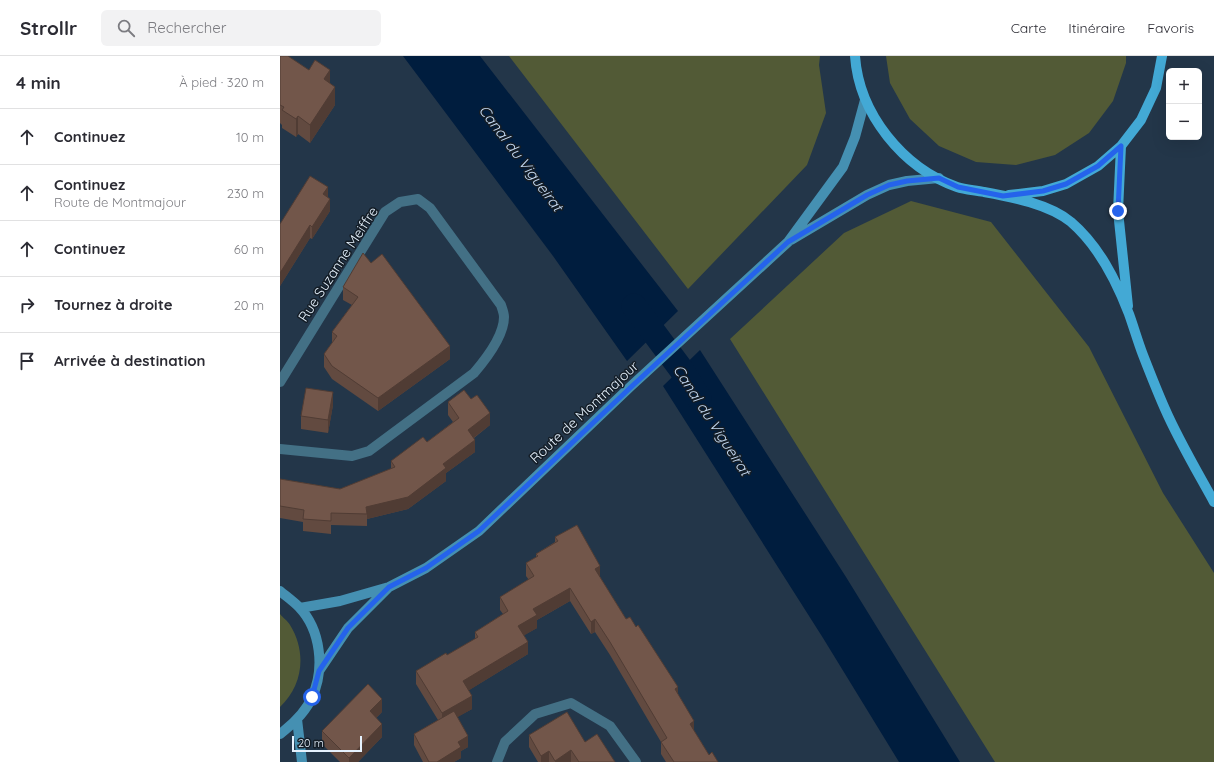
<!DOCTYPE html>
<html lang="fr">
<meta charset="utf-8">
<style>
:root{--surface:#fff;--page:#f2f2f3;--text:#2b2b33;--muted:#7c7c81;--line:#e1e1e2}
body{margin:0;font-family:Quicksand,sans-serif;background:var(--page);color:var(--text)}
.controls{position:absolute;right:12px;top:12px;display:grid;overflow:hidden;border-radius:6px;box-shadow:0 4px 16px #0002}
.controls button{width:36px;height:36px;display:grid;place-items:center;padding:0;border:0;border-bottom:1px solid var(--line);background:var(--surface);color:var(--text);font:20px sans-serif}
.scale{position:absolute;left:12px;bottom:10px;width:70px;box-sizing:border-box;padding-left:4px;border:2px solid #e5f2fe;border-top:0;font-size:11px;line-height:14px;white-space:nowrap;color:#e5f2fe;-webkit-text-stroke:3px #141d26;paint-order:stroke}
.stop{position:absolute;width:12px;height:12px;margin:-9px;border:3px solid #2563eb;border-radius:50%;background:#fff}
.stop.end{background:#2563eb;border-color:#fff;box-shadow:0 1px 4px #0008}
.list{margin:0;padding:0;list-style:none}
h2{display:flex;justify-content:space-between;align-items:center;height:52px;margin:0;padding:0 16px;font-size:17px}
h2 small{font-size:13px;font-weight:400;color:var(--muted)}
.list li{display:grid;grid-template-columns:26px 1fr auto;gap:12px;align-items:center;box-sizing:border-box;height:56px;padding:0 16px;border-top:1px solid var(--line)}
.list b{display:block;font-size:15px;white-space:nowrap}
.list p{margin:0;font-size:13px;white-space:nowrap;color:var(--muted)}
.list em{font-size:13px;font-style:normal;color:var(--muted)}
.icon{flex:none;width:22px;height:22px;fill:none;stroke:currentColor;stroke-width:2;stroke-linecap:round;stroke-linejoin:round}
.map{position:relative;flex:none;width:934px;height:706px;overflow:hidden}
header{display:flex;align-items:center;gap:24px;box-sizing:border-box;height:56px;padding:0 20px;background:var(--surface);border-bottom:1px solid var(--line)}
header strong{font-size:19px}
nav{display:flex;gap:22px;margin-inline-start:auto;font-size:14px}
.search{width:280px;height:36px;background:var(--page);display:flex;align-items:center;gap:10px;box-sizing:border-box;padding:0 14px;border-radius:6px;color:var(--muted);font-size:15px}
main{display:flex}
aside{flex:1;background:var(--surface)}
.map>svg:first-child{display:block}
.green{fill:#525a36}
.water{fill:#001d3e}
.lines{fill:none;stroke-linecap:round;stroke-linejoin:round}
.canal{stroke:#001d3e;stroke-width:25}
.street{stroke:#437085;stroke-width:10}
.secondary{stroke:#4590b2;stroke-width:10}
.primary{stroke:#43a9d5;stroke-width:10}
.wall{fill:#624a40}
.shaded-wall{fill:#503c34}
.building{fill:#72564a;stroke:#503c34}
.route{stroke:#2563eb;stroke-width:5}
.labels{text-anchor:middle;dominant-baseline:central;stroke-width:3;stroke-linejoin:round;paint-order:stroke}
.street-label{font-size:14px;fill:#e5f2fe;stroke:#141d26}
.water-label{font-size:15px;font-style:italic;fill:#c6dbf4;stroke:#141d26}
</style>
<header>
<strong>Strollr</strong>
<div class="search"><svg class="icon" aria-label="search" viewBox="0 0 24 24"><circle cx="10" cy="10" r="6"/><path d="M15 15l6 6"/></svg>Rechercher</div>
<nav><a>Carte</a><a>Itinéraire</a><a>Favoris</a></nav>
</header>
<main>
<aside>
<h2>4 min<small>À pied · 320 m</small></h2>
<ul class="list">
<li><svg class="icon" aria-label="ahead" viewBox="0 0 24 24"><path d="M12 20V5M6 11l6-6 6 6"/></svg><div><b>Continuez</b></div><em>10 m</em></li>
<li><svg class="icon" aria-label="ahead" viewBox="0 0 24 24"><path d="M12 20V5M6 11l6-6 6 6"/></svg><div><b>Continuez</b><p>Route de Montmajour</p></div><em>230 m</em></li>
<li><svg class="icon" aria-label="ahead" viewBox="0 0 24 24"><path d="M12 20V5M6 11l6-6 6 6"/></svg><div><b>Continuez</b></div><em>60 m</em></li>
<li><svg class="icon" aria-label="right" viewBox="0 0 24 24"><path d="M7 20v-9h11M14 6l5 5-5 5"/></svg><div><b>Tournez à droite</b></div><em>20 m</em></li>
<li><svg class="icon" aria-label="arrive" viewBox="0 0 24 24"><path d="M6 21V4h12l-3 4 3 4H6"/></svg><div><b>Arrivée à destination</b></div></li>
</ul>
</aside>
<div class="map">
<svg width="934" height="706" viewBox="0 0 934 706">
<rect width="100%" height="100%" fill="#233649"/>
<path class="green" d="M229,0H540L539,9L546,57L527,109L408,233Z
M606,0H846V7L833,45L809,77L775,99L736,109L696,106L659,90L630,63L610,27Z
M631,145L711,166L809,291L883,437L934,517V706H715L450,283L564,177Z
M0,558C3,562 8,565 10,569C27,596 23,630 0,651Z"/>
<path class="water" d="M123,0H200L398,255L347,305L273,200Z
M420,294L566,521L680,706H619L543,582L383,330Z"/>
<g class="lines">
<path class="canal" d="M354,250L401,313L419,342"/>
<path class="street" d="M0,326L105,156L120,146L138,143L150,152L221,249C222,252 224,257 224,261C224,280 206,303 194,317L89,395L72,400L0,393
M217,706L225,686L255,658L291,647L330,670L356,706"/>
<path class="secondary" d="M511,184L587,139L609,129L627,125L659,122
M0,535C6,540 13,545 19,551C41,574 45,613 32,641C26,656 13,668 0,678
M20,552L60,545L109,531L146,512L199,475L350,331L508,186L563,111L575,81L585,44
M39,615L68,572L108,532
M17,663L22,706"/>
<path class="primary" d="M575,0C579,58 623,112 677,131C686,134 696,134 704,136C732,141 769,148 791,166C819,190 836,224 849,258C854,272 858,286 863,299C870,317 877,335 885,353C899,385 917,415 934,446
M841,90L838,155L848,250
M729,139L763,135L786,128L818,110L841,90L861,64L876,32L882,0"/>
</g>
<path class="wall" d="M0,0L50,28L55,49L30,87L18,78L16,81L2,72V69L0,67Z
M48,141L50,155L32,183L30,182L0,230V168Z
M91,207L170,303L98,355L52,323L44,311V298L52,287V276L72,249L63,244V231Z
M168,346L210,369L194,382L195,396L166,417V425L128,453L87,463V470L51,469V478L23,475V466L0,462V423L60,433L111,413V405L147,386L173,366L168,359Z
M53,349L48,377L21,373V360Z
M275,481L320,521L346,563L398,638L414,675L429,699L438,706H386L381,698V686L330,599L315,576L311,578L290,545L257,564V572L244,579L248,598L189,634L192,653L177,661L188,691L181,695V702L174,706H143L134,689V678L158,664L136,628V615L167,599L195,583V576L223,558L220,554V541L249,524L246,520V507L256,501V498L275,486Z
M102,656L96,662L102,681L78,706H60L42,688V675Z
M249,679L305,686L335,706H258L249,691Z"/>
<path class="shaded-wall" d="M50,14V32L44,23Z
M55,31V49L30,87V69Z
M18,60V78L16,81V63Z
M48,131V143L43,138Z
M50,143V155L32,183V171Z
M30,169V182L0,230V217Z
M170,290V303L98,355V342Z
M53,336V349L48,377V364Z
M210,357V369L188,386V374Z
M195,384V396L166,417V425L128,453L87,463V458L86,451L163,408Z
M320,510V522L315,513Z
M290,532V545L257,564V572L238,583V570L253,553Z
M315,563V576L311,578V566Z
M248,586V598L183,638V625Z
M398,631V644L395,633Z
M192,640V653L162,670V657Z
M102,643V656L90,668V655Z
M414,665V678L410,668Z
M102,668V681L78,706H69V702Z
M188,680V691L181,695V702L174,706H157L178,686Z
M291,694V706H275V705Z
M269,695V706H261V700Z"/>
<path class="building" d="M0,0H8L29,14L35,4L50,14L44,23L55,31L30,69L18,60L16,63L2,54L4,51L0,49Z
M30,120L48,131L43,138L50,143L32,171L30,169L0,217V168Z
M83,197L91,207L102,198L170,290L98,342L52,310L44,298L57,280L52,276L78,241L63,231Z
M26,332L53,336L48,364L21,360Z
M184,334L191,343L197,339L210,357L188,374L195,384L163,408L166,412L128,441L86,451L87,458L51,457V465L23,463L24,454L0,450V423L60,433L115,411L111,405L143,381L147,386L179,362L168,346Z
M297,469L320,510L315,513L346,563L350,561L356,571L358,569L398,631L395,633L414,665L410,668L429,699L432,696L438,706H394L381,686L387,682L330,586L315,563L311,566L290,532L253,553L257,559L238,570L248,586L183,625L192,640L162,657L136,615L166,597L167,599L198,581L195,576L228,555L220,541L254,520L246,507L258,500L256,498L278,485L275,481Z
M88,628L102,643L90,655L102,668L69,702L42,675Z
M174,655L188,680L178,686L181,691L157,706H149L134,678Z
M287,656L305,686L317,678L335,706H299L291,694L275,705L269,695L261,700L249,679Z"/>
<g class="lines">
<path class="route" d="M32,641L39,615L68,572L109,531L146,512L199,475L350,332L508,186L587,139L609,129L627,125L659,122L678,131L723,140L763,135L786,128L818,110L841,90L838,155"/>
</g>
<g class="labels">
<g class="street-label">
<text transform="translate(58 208) rotate(-57)">Rue Suzanne Meiffre</text>
<text transform="translate(304 356) rotate(-43)">Route de Montmajour</text>
</g>
<g class="water-label">
<text transform="translate(241 102) rotate(53)">Canal du Vigueirat</text>
<text transform="translate(432 364) rotate(57)">Canal du Vigueirat</text>
</g>
</g>
</svg>
<div class="controls">
<button>+</button>
<button>−</button>
</div>
<div class="scale">20 m</div>
<div class="stop" style="left:32px;top:641px"></div>
<div class="stop end" style="left:838px;top:155px"></div>
</div>
</main>
